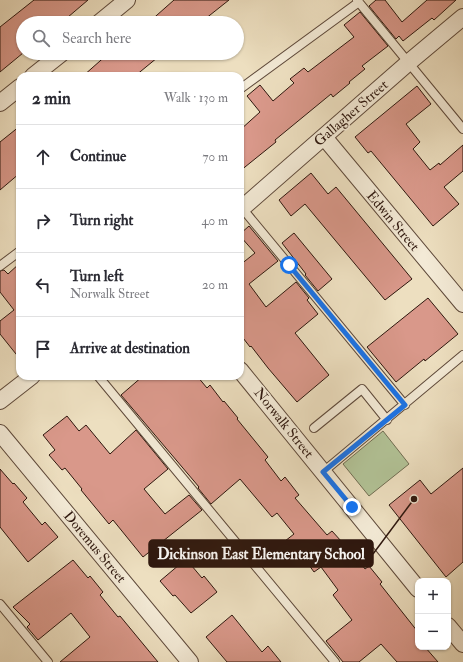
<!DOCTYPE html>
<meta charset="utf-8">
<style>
:root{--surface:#fff;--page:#f7f7f7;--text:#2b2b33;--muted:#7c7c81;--line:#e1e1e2}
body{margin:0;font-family:"IM FELL Double Pica",serif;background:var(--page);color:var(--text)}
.controls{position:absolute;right:12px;bottom:12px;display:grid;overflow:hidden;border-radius:8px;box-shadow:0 1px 3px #0004}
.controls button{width:36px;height:36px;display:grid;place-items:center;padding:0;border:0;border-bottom:1px solid var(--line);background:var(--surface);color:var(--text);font:20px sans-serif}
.stop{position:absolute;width:12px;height:12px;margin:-9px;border:3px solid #1a73e8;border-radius:50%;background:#fff}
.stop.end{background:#1a73e8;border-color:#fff;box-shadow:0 1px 4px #0008}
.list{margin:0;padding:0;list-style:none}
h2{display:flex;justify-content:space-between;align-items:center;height:52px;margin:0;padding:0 16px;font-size:17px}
h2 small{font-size:13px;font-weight:400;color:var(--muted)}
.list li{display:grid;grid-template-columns:26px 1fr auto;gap:12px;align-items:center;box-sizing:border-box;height:64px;padding:0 16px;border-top:1px solid var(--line)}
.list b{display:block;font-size:15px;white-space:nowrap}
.list p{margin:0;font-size:13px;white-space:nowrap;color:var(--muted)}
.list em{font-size:13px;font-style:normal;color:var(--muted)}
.icon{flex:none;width:22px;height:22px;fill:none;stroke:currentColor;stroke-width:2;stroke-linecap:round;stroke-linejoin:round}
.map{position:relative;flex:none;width:463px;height:662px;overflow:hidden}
.search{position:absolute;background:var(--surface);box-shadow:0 1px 3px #0004;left:16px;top:16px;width:228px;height:44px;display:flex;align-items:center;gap:10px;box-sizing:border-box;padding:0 14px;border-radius:22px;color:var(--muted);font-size:15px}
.panel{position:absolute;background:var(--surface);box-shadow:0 1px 3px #0004;left:16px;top:72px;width:228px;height:308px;border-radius:12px}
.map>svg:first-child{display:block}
.green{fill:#b2c397;stroke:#706d52}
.building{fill:#d9988a;stroke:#2e170e}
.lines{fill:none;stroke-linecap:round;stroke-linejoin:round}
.service-casing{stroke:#5e493a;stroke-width:10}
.minor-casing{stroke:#5e493a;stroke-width:18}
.service{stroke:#f3ead6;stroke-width:8}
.minor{stroke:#f3ead6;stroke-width:16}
.route{stroke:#1a73e8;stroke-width:5}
.labels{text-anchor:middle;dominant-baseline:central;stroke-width:3.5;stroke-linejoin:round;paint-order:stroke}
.street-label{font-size:14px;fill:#2e170e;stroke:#f3ead6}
.leader{fill:none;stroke:#2e170e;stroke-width:1.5}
.callout-dot{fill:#2e170e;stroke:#f3ead6;stroke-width:1.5}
.callout{fill:#2e170e;stroke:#2e170e;stroke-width:1.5}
.callout-label{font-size:15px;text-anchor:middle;font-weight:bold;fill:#fff}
</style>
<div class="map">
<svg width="463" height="662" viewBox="0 0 463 662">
<rect width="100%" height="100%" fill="#eddfc0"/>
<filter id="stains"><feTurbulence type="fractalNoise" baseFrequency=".005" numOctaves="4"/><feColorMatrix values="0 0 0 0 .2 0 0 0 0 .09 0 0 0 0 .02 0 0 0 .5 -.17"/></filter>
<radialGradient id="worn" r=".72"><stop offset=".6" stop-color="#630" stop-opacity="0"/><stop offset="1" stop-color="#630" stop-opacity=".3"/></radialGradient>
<path class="green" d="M383,431L409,464L369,496L343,464Z"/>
<path class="building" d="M34,0H88L61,23H23V53L0,72V27Z
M174,0H229L200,23H148Z
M376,0H385L402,22L427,0H456L434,20L432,18L403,41L399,36L396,39L369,6Z
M360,12L388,46L362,66L365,69L349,82L350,83L333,97L331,94L275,140L276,142L240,171V130L260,112L247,96L260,85L273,101L294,83L290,79L304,68L308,72L354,37L344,25Z
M109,53L110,54L111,53H163L135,76H83Z
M417,86L431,104L406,124L420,142L413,149L430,170L439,163L440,165L463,145V171L444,187L459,204L433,226L371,151L368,153L355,137Z
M20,126V173L0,190V142Z
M311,173L328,194L336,187L412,279L385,300L305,204L291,216L279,200Z
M249,226L278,261L249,284L266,307L296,282L309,298L307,300L318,314L295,333L329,375L297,402L268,368L251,346L250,347L240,334V265L255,253L240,236V234Z
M294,233L332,279L318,291L305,275L306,274L282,243Z
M20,263V359L0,334V321L14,310L0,292V271L4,270L8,274Z
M428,298L458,334L425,361L424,359L396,382L367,347Z
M143,376H197L207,388L210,385L223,402L224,401L238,418L237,419L268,457L265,460L281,481L285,477L299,495L295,498L327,535L332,531L351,552L352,551L365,569L369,566L382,582L380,584L418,632V647H425L438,662H397L381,644L359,662H343L326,641L352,620L333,595L338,590L321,567L314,572L301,554L298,556L285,541L294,534L277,513L272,517L240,479L211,504L198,488L199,487L121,395Z
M67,416L79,431L86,425L110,454L136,430L168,469L144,489L165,514L189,495L202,510L143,557L113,520L109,524L81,490L82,489L65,468L62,470L49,455L55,450L43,435Z
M463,468V562L446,577L389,505L420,480L431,494Z
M0,469L13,484L14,483L27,498L23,502L42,525L45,522L58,537L28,562L0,527Z
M186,559L202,578L204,576L217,592L191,613L175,595L173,596L160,581Z
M73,560L88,578L90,576L103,592L100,595L118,617L120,616L158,662H60L90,637L71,613L38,640L27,627L30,624L13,607Z
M232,615L262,652L268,646L281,662H227L206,637Z"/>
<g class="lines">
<g class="service-casing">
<path id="service" d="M357,0L463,129
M240,89L359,2
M242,208L405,405
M0,266L20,251
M98,376L335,662
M314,428L362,389L387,420
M323,472L463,355
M0,604L48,662"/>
</g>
<g class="minor-casing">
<path id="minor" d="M99,23L127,0
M33,76L62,53
M0,103L20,87
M324,137L463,304
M240,210L408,63L463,17
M240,370L418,589
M0,401L32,376
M0,433L190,662
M448,626L463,644"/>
</g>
<use href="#service" class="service"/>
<use href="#minor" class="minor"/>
</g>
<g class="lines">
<path class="route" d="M289,265L405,405L323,472L352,507"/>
</g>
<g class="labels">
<g class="street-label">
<text transform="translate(351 113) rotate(-41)">Gallagher Street</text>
<text transform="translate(393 221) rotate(50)">Edwin Street</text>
<text transform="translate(284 423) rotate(51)">Norwalk Street</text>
<text transform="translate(95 547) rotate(50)">Doremus Street</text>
</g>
</g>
<path class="leader" d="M414 499L373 554"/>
<circle class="callout-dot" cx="414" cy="499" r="4"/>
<rect class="callout" x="149" y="540" width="224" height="27" rx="4"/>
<g class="callout-label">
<text x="261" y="559">Dickinson East Elementary School</text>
</g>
<rect width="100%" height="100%" filter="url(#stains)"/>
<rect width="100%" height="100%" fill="url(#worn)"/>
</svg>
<div class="controls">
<button>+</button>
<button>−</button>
</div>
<div class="stop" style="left:289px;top:265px"></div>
<div class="stop end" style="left:352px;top:507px"></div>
<div class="search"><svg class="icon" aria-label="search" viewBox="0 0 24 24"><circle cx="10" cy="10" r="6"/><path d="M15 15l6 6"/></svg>Search here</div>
<section class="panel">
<h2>2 min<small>Walk · 130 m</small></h2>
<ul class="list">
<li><svg class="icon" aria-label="ahead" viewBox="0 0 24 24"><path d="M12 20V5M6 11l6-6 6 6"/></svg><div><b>Continue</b></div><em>70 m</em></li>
<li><svg class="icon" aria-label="right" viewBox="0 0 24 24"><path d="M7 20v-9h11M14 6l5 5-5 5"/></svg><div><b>Turn right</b></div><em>40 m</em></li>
<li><svg class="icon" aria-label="left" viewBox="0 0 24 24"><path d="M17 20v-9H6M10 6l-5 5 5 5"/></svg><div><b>Turn left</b><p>Norwalk Street</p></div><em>20 m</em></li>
<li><svg class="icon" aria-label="arrive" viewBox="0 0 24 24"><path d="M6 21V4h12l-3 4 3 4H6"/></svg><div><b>Arrive at destination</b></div></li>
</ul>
</section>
</div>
